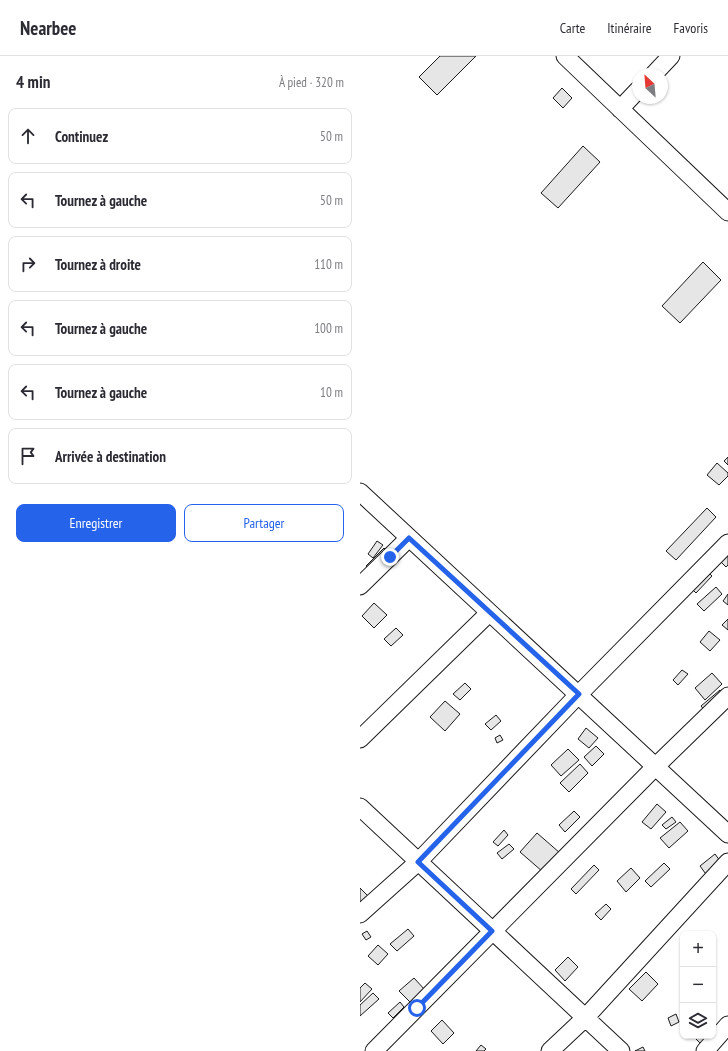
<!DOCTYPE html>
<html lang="fr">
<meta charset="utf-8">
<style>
:root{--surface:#fff;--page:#f2f2f3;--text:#2b2b33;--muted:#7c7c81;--line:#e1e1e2;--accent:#2563eb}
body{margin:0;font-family:"PT Sans Narrow",sans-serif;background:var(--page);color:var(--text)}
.controls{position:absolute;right:12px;bottom:12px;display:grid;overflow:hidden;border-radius:8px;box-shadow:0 1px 3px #0004}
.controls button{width:36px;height:36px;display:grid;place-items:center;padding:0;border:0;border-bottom:1px solid var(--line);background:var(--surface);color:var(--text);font:20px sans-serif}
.compass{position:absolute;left:272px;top:12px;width:36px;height:36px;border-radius:50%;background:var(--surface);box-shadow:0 1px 3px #0004;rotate:334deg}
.stop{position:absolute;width:12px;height:12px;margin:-9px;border:3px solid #2563eb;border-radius:50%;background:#fff}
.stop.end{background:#2563eb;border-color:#fff;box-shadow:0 1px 4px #0008}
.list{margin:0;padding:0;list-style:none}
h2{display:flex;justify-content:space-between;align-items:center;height:52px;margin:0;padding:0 16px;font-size:17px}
h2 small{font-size:13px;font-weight:400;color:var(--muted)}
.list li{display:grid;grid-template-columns:26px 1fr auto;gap:12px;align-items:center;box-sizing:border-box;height:56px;margin:0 8px 8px;padding:0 8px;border:1px solid var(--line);border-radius:8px}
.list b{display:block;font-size:15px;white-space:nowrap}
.list em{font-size:13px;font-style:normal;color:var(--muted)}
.actions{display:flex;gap:8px;padding:12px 16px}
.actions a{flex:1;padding:9px 0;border:1px solid var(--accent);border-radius:8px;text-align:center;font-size:14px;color:var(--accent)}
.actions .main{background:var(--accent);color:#fff}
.icon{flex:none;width:22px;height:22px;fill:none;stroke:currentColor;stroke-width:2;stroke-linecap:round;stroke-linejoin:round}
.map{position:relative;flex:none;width:368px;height:995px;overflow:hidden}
header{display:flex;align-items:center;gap:24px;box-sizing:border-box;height:56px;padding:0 20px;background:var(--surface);border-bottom:1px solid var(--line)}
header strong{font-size:19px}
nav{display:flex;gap:22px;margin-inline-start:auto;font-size:14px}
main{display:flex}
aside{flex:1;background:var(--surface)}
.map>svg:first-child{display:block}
.building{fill:#e6e6e6;stroke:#1a1a1a}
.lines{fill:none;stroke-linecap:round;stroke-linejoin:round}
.minor-casing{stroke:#1a1a1a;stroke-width:19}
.minor{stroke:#fff;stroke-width:17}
.route{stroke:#2563eb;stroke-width:5}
</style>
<header>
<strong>Nearbee</strong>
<nav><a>Carte</a><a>Itinéraire</a><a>Favoris</a></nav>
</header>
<main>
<aside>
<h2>4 min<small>À pied · 320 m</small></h2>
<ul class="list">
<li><svg class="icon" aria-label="ahead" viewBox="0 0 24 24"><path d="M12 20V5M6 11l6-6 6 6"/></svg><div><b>Continuez</b></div><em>50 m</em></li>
<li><svg class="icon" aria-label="left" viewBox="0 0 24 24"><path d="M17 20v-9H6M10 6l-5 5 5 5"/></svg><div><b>Tournez à gauche</b></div><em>50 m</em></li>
<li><svg class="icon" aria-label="right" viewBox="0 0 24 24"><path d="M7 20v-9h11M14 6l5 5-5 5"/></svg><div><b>Tournez à droite</b></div><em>110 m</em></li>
<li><svg class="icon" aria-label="left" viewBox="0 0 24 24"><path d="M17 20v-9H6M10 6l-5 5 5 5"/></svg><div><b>Tournez à gauche</b></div><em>100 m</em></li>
<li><svg class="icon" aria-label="left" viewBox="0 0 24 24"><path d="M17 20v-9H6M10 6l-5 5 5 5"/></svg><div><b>Tournez à gauche</b></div><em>10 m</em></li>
<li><svg class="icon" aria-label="arrive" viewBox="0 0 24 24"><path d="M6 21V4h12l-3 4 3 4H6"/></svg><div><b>Arrivée à destination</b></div></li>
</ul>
<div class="actions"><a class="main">Enregistrer</a><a>Partager</a></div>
</aside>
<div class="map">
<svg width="368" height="995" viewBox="0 0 368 995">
<rect width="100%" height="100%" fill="#fff"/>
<path class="building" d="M80,0H116L77,39L59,21Z
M202,32L212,42L203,52L193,42Z
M223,90L240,106L198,152L181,137Z
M343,206L361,224L320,267L302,250Z
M368,401V409L364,405Z
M357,407L368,417V420L359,429L347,419Z
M347,452L356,461L316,504L306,495Z
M17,485L23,489L13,502L8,498Z
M24,492L28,496L10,514L6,510Z
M368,498V509L366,511L361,506Z
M348,516L352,520L336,537L332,533Z
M356,531L362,538L344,555L337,548Z
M368,538V549L363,545Z
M14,547L27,559L14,572L2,560Z
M368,563V574L362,569Z
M36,572L43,579L31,590L24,583Z
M349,575L360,584L350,595L340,586Z
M322,614L328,618L318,629L313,624Z
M352,617L362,628L345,644L335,632Z
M105,627L111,633L100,644L93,638Z
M360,634L365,640L346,656L341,650Z
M85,645L100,658L85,675L70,661Z
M136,659L141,665L131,674L125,668Z
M226,672L238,682L229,692L218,683Z
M140,679L143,684L137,687L135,682Z
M236,690L244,698L232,710L224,701Z
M208,693L219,704L201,720L191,709Z
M220,708L228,717L209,736L200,727Z
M297,748L306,756L291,773L282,766Z
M214,755L220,761L205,776L199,769Z
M312,761L316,766L306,773L302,769Z
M320,766L328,775L309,792L300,782Z
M144,774L148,779L138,790L133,786Z
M177,777L200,797L183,816L160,796Z
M149,788L154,793L142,803L137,797Z
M355,798L363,809L348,821L340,810Z
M304,807L310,813L291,831L285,825Z
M234,809L239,814L216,838L211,833Z
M271,812L280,822L266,836L257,825Z
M0,832L9,841L0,850Z
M246,848L251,853L241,864L235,858Z
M48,873L54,880L37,895L30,888Z
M7,875L11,881L6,884L2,878Z
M18,889L28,898L18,909L8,900Z
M208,901L218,911L205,925L195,914Z
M286,916L298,928L282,945L269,933Z
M54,922L65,934L51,947L39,935Z
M5,927L12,933L0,946V932Z
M13,937L19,943L0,960V949Z
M40,946L44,951L33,962L28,957Z
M316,958L319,966L311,970L308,962Z
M82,964L94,977L83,988L71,975Z
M333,980H348L340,987Z
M121,989L126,993L124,995H116Z
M283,991L285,995H275Z"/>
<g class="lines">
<g class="minor-casing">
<path id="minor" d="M205,0L368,156
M294,18L311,0
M260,53L278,34
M0,436L368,778
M0,530L49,482
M0,683L129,557
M0,751L261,995
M0,858L58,806L219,638L368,487
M14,995L295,711L368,640
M190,995L225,962L368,806
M345,995L368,969"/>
</g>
<use href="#minor" class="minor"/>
</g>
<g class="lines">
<path class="route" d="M30,501L49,482L219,638L58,806L132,875L57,952"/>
</g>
</svg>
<div class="controls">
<button>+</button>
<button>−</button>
<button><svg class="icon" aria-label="layers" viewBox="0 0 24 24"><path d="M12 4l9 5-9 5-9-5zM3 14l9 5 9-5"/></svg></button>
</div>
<svg class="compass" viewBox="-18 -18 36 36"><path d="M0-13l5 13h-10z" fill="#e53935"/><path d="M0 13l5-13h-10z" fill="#7c7c81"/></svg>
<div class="stop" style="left:57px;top:952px"></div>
<div class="stop end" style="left:30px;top:501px"></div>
</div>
</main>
